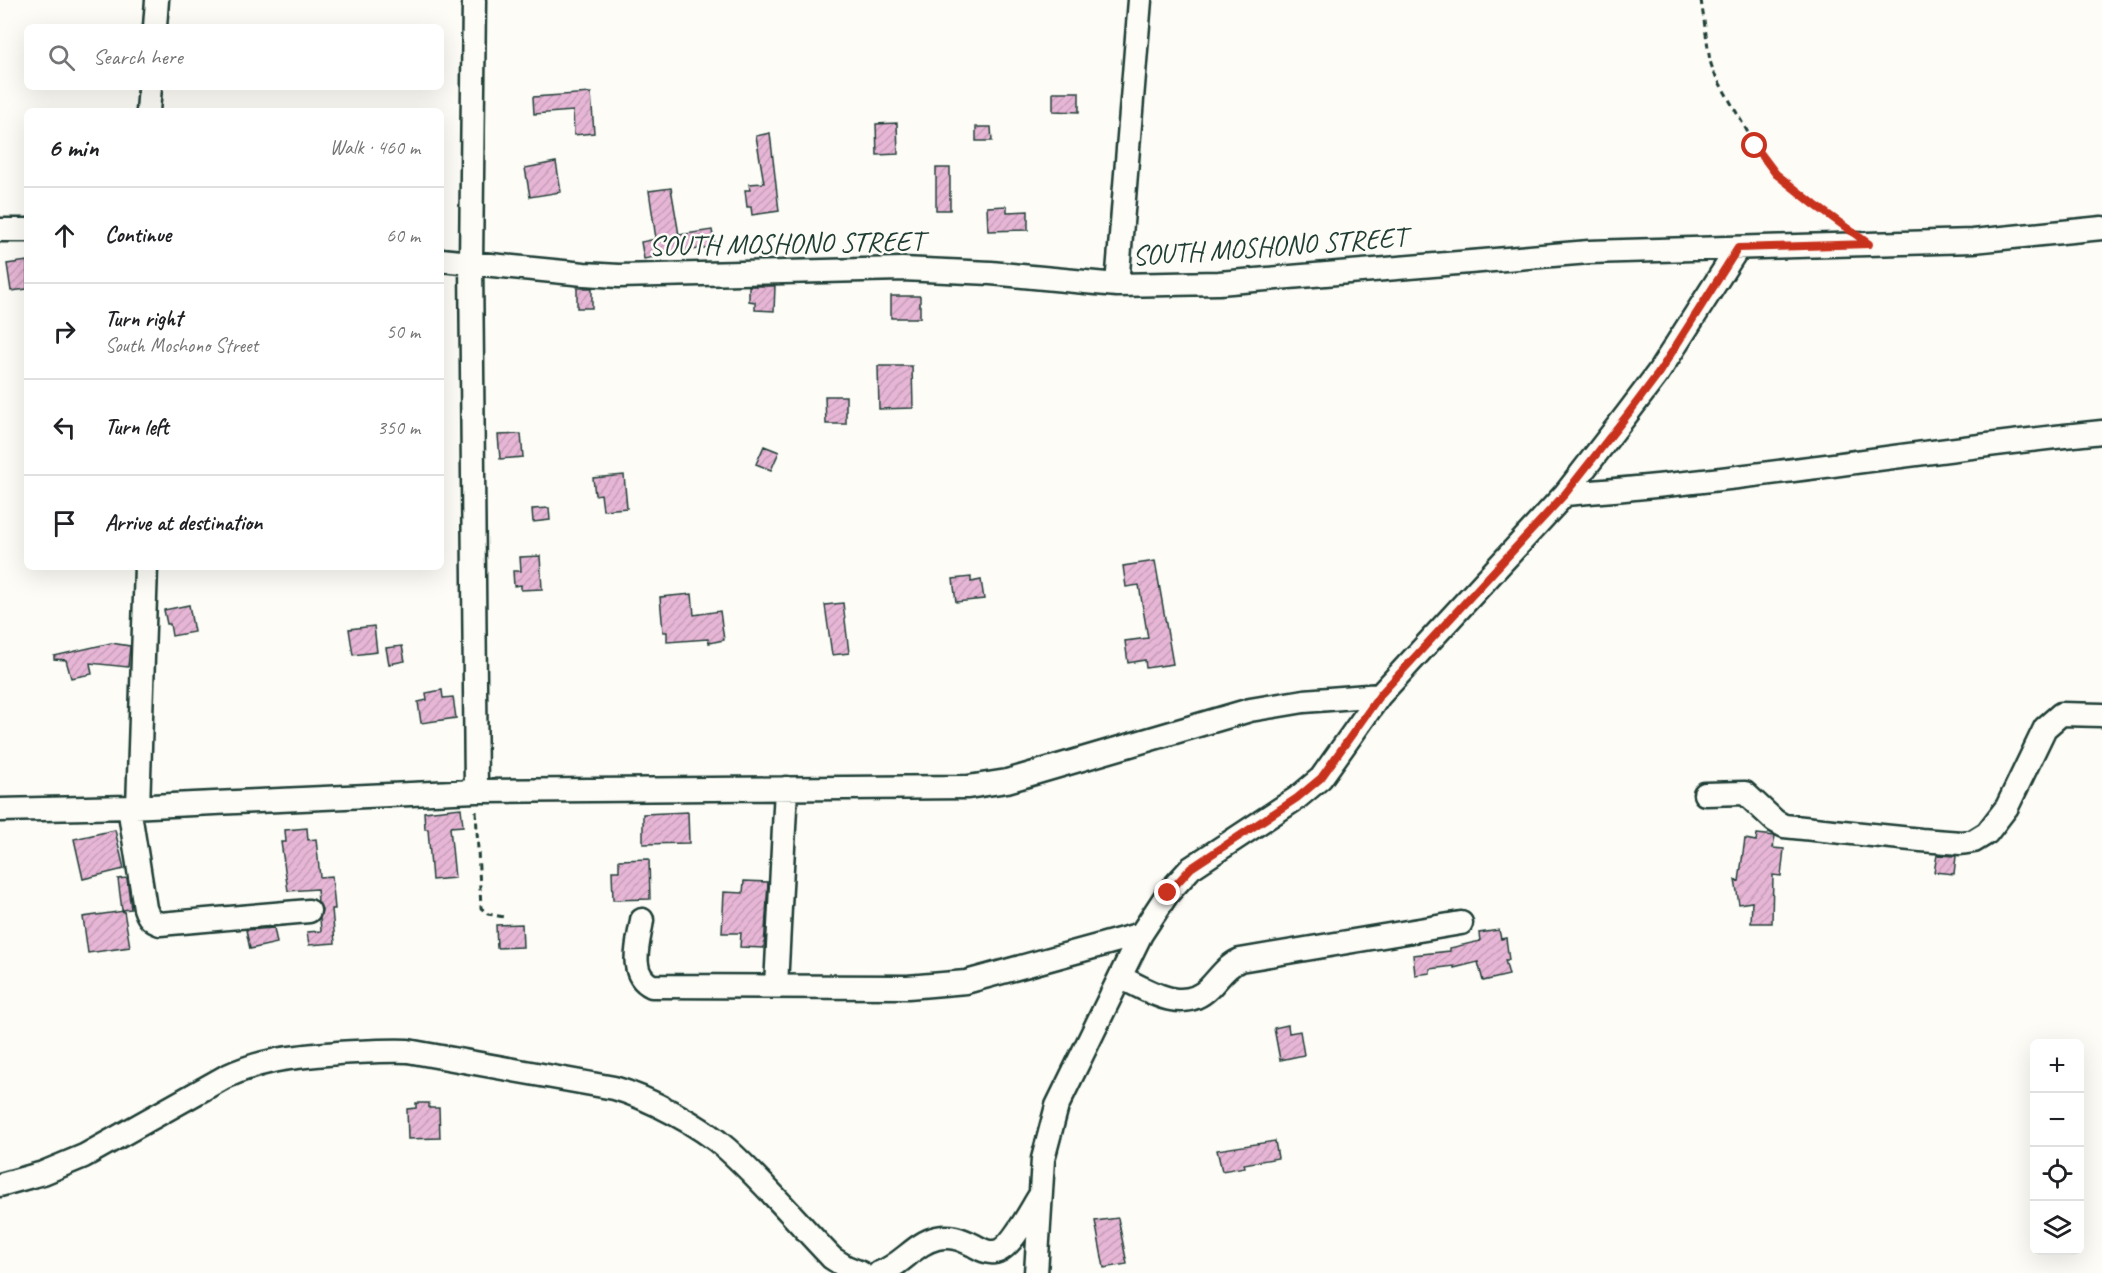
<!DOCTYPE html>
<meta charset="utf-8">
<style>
:root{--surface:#fff;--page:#f6f6f6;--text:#202124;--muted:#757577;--line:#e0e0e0}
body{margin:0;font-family:Caveat,sans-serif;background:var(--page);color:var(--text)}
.controls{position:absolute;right:18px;bottom:18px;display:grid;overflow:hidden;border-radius:9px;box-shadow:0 6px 24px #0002}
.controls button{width:54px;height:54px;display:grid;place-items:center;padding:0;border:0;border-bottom:2px solid var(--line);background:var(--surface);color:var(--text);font:30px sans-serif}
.stop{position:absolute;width:18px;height:18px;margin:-14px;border:4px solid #c8321e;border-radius:50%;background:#fff}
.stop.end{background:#c8321e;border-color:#fff;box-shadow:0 2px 6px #0008}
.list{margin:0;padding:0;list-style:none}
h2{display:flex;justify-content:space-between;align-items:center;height:78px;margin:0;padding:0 24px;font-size:26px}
h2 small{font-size:20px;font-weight:400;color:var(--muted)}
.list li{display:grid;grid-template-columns:39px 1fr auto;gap:18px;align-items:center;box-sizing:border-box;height:96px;padding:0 24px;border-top:2px solid var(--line)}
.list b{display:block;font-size:22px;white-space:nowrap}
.list p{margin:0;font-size:20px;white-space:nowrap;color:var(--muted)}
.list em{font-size:20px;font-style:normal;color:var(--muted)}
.icon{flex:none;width:33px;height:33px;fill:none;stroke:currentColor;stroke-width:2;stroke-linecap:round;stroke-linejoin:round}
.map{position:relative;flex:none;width:2102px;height:1273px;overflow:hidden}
.search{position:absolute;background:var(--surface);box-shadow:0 6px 24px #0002;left:24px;top:24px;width:420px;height:66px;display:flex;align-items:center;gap:15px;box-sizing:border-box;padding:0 21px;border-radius:9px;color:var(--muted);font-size:22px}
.panel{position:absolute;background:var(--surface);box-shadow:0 6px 24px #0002;left:24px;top:108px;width:420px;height:462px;border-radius:9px}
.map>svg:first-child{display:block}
.building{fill:url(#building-hatch);stroke:#1f3d34;stroke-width:1.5}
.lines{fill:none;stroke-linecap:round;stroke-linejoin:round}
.minor-casing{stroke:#1f3d34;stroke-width:27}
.path{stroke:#1f3d34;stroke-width:3;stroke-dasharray:6 4.5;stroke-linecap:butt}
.minor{stroke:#fdfcf7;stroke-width:22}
.route{stroke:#c8321e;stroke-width:8}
.labels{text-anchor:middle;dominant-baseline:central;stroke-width:5;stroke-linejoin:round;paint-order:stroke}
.street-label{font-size:28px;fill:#1f3d34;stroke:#fdfcf7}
</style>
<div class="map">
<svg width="2102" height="1273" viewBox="0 0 2102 1273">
<defs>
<pattern id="building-hatch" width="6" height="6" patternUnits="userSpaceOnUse" patternTransform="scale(1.5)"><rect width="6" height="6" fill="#e7b6d6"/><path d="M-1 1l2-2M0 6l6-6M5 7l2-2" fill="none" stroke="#c69db8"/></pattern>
</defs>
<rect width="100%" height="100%" fill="#fdfcf7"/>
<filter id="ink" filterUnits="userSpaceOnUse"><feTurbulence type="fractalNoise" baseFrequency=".0167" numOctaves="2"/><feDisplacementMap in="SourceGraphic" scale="12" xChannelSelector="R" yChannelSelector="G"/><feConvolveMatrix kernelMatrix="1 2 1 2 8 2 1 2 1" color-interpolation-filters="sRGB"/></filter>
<g filter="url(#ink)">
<path class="building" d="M1053,92H1079V112L1053,111Z
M591,93L594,133L574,135L573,111L534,114L533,97Z
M897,123L898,154L877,155L876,124Z
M976,127H991L992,141H976Z
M770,133L779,211L752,215L751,207H747L745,190H750L749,184L764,183L756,136Z
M556,162L561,192L530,197L525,168Z
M936,168H950V210H936Z
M671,188L679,235L712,230L715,246L644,259L641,242L656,239L649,191Z
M1007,206V212L1028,211V230L988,231L987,207Z
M27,261V289L11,291L7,264Z
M749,286H775L774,311L755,310V302L749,301Z
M577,288H592V308H577Z
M891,296H920V318H891Z
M878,366H912L913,408L879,409Z
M825,396H846V424H826Z
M521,434L523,457L500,459L498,435Z
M764,446L779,452L771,470L756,464Z
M624,475L627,508L603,510L601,494L595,495L593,478Z
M549,508L550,520L533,522L532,509Z
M540,556L542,589L521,590V585L514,586L513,571H521L520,557Z
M1155,561L1173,664L1146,668L1145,660L1128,663L1125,641L1148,638L1139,585L1126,587L1123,566Z
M971,577V582L981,580L984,599L956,602L953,579Z
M692,594L694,615L720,611L724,640L709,643L708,639L667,642V632H663L660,597Z
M843,603L849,653L832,655L825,605Z
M189,605L194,632L172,636L170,624H167L164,610Z
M374,626L377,652L353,655L349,629Z
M111,643L130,646L128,667L90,663L92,674L71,678L66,660L54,659V656Z
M402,646L405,661L389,664L386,648Z
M442,690L443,698L453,697L456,718L421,723L418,702L427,700L426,693Z
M461,808L463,826L450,827L455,878L432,880L428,829H425L424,812Z
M688,812L689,843L643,844V814Z
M307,828L308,840L316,839L320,877L332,876L335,909H332L335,943L309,945L307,932L321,931L320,918L322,909L318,902L317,889L288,891L281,842H286L285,830Z
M115,830L124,869L83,879L74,839Z
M1757,834L1775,836L1773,848L1784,849L1781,876L1773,875L1772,923H1751L1752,902L1739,904L1735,880L1739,881L1745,839L1756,841Z
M1937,855L1956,856L1954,874L1934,872Z
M649,859L650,899L613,900L612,871H619V860Z
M127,878L131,909L122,910L118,879Z
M744,881L768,882L764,948L740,947L741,933H722L724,892L743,893Z
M124,911L130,947L88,953L83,917Z
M522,924L523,947L497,948L496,925Z
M274,928L277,943L250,949L246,930Z
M1499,930L1501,939L1506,938L1509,960H1505L1509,975L1483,981L1478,962L1454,968V966L1430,969V973L1415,975L1413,955L1450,951V948L1480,941L1479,933Z
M1288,1025L1289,1033L1300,1031L1304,1055L1280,1060L1274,1028Z
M416,1103H429V1108H439L440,1138L408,1139L407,1109L416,1108Z
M1275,1141L1278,1158L1244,1164L1245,1167L1222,1171L1217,1150Z
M1118,1218L1127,1264L1104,1268L1095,1221Z"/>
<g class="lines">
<g class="minor-casing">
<path id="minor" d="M474,0L471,262L476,791
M155,27L157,0
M148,111L150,87
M0,230H27
M441,260L584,274L619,276L902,269L991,273L1117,285L1219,283L1589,252L1973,241L2102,228
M1117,285L1140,0
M1565,494C1745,481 1923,450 2102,432
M1705,794L1745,793L1775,821L1784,826L1921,840L1961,843L1974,841L1987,833L2007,807L2045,728L2061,714L2102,715
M129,807L145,908C148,917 151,921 160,924L309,911
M138,807L146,567
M0,810L129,807L476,791L968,787L1007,781L1250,710L1304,701L1380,695
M642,920C639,942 627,974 652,986L908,987L966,982L1141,934
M1120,977C1148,990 1182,1015 1209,988C1219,978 1226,966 1240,960L1461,923
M776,986L786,788
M0,1185L43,1173L84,1156L225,1077C266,1058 294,1057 338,1053C362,1052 385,1050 408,1051L614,1088C647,1097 700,1125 727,1149C764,1182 797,1222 832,1258L846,1267L861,1273
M879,1273C901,1266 915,1243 937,1238C951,1235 961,1239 973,1245C979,1248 986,1253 994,1252C1010,1251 1030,1211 1039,1197
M1036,1273L1043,1159L1057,1106L1141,934L1168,893L1191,868L1297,798L1321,778L1380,695L1565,494L1627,414L1658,373L1738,248"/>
</g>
<path class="path" d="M1701,0L1710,61L1714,73L1755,145L1770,168L1815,205L1843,225
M476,811L481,908L488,914L504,917"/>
<use href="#minor" class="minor"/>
</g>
</g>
<g class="lines" filter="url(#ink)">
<path class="route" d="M1168,893L1191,868L1297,798L1321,778L1380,695L1565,494L1628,414L1658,374L1738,248L1869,244L1815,205L1776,174L1755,146"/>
</g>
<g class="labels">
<g class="street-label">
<text transform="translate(786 243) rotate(-1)">SOUTH MOSHONO STREET</text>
<text transform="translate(1269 246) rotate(-4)">SOUTH MOSHONO STREET</text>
</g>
</g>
</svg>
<div class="controls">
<button>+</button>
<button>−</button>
<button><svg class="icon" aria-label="locate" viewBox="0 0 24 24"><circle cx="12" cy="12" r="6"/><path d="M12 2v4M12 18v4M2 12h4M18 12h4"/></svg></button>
<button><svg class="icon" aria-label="layers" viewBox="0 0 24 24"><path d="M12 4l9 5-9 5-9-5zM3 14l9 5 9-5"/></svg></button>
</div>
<div class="stop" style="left:1755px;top:146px"></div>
<div class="stop end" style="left:1168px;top:893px"></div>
<div class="search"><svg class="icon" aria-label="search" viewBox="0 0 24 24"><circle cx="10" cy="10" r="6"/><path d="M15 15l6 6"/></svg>Search here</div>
<section class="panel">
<h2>6 min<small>Walk · 460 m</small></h2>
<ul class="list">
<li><svg class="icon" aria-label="ahead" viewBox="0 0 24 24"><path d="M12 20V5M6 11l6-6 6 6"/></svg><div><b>Continue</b></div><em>60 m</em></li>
<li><svg class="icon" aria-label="right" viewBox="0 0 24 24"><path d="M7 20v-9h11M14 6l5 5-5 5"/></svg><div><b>Turn right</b><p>South Moshono Street</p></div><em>50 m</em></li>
<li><svg class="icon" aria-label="left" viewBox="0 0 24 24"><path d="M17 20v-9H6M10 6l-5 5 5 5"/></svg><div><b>Turn left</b></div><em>350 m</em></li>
<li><svg class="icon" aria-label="arrive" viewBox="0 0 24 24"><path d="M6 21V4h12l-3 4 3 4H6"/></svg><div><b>Arrive at destination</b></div></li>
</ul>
</section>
</div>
